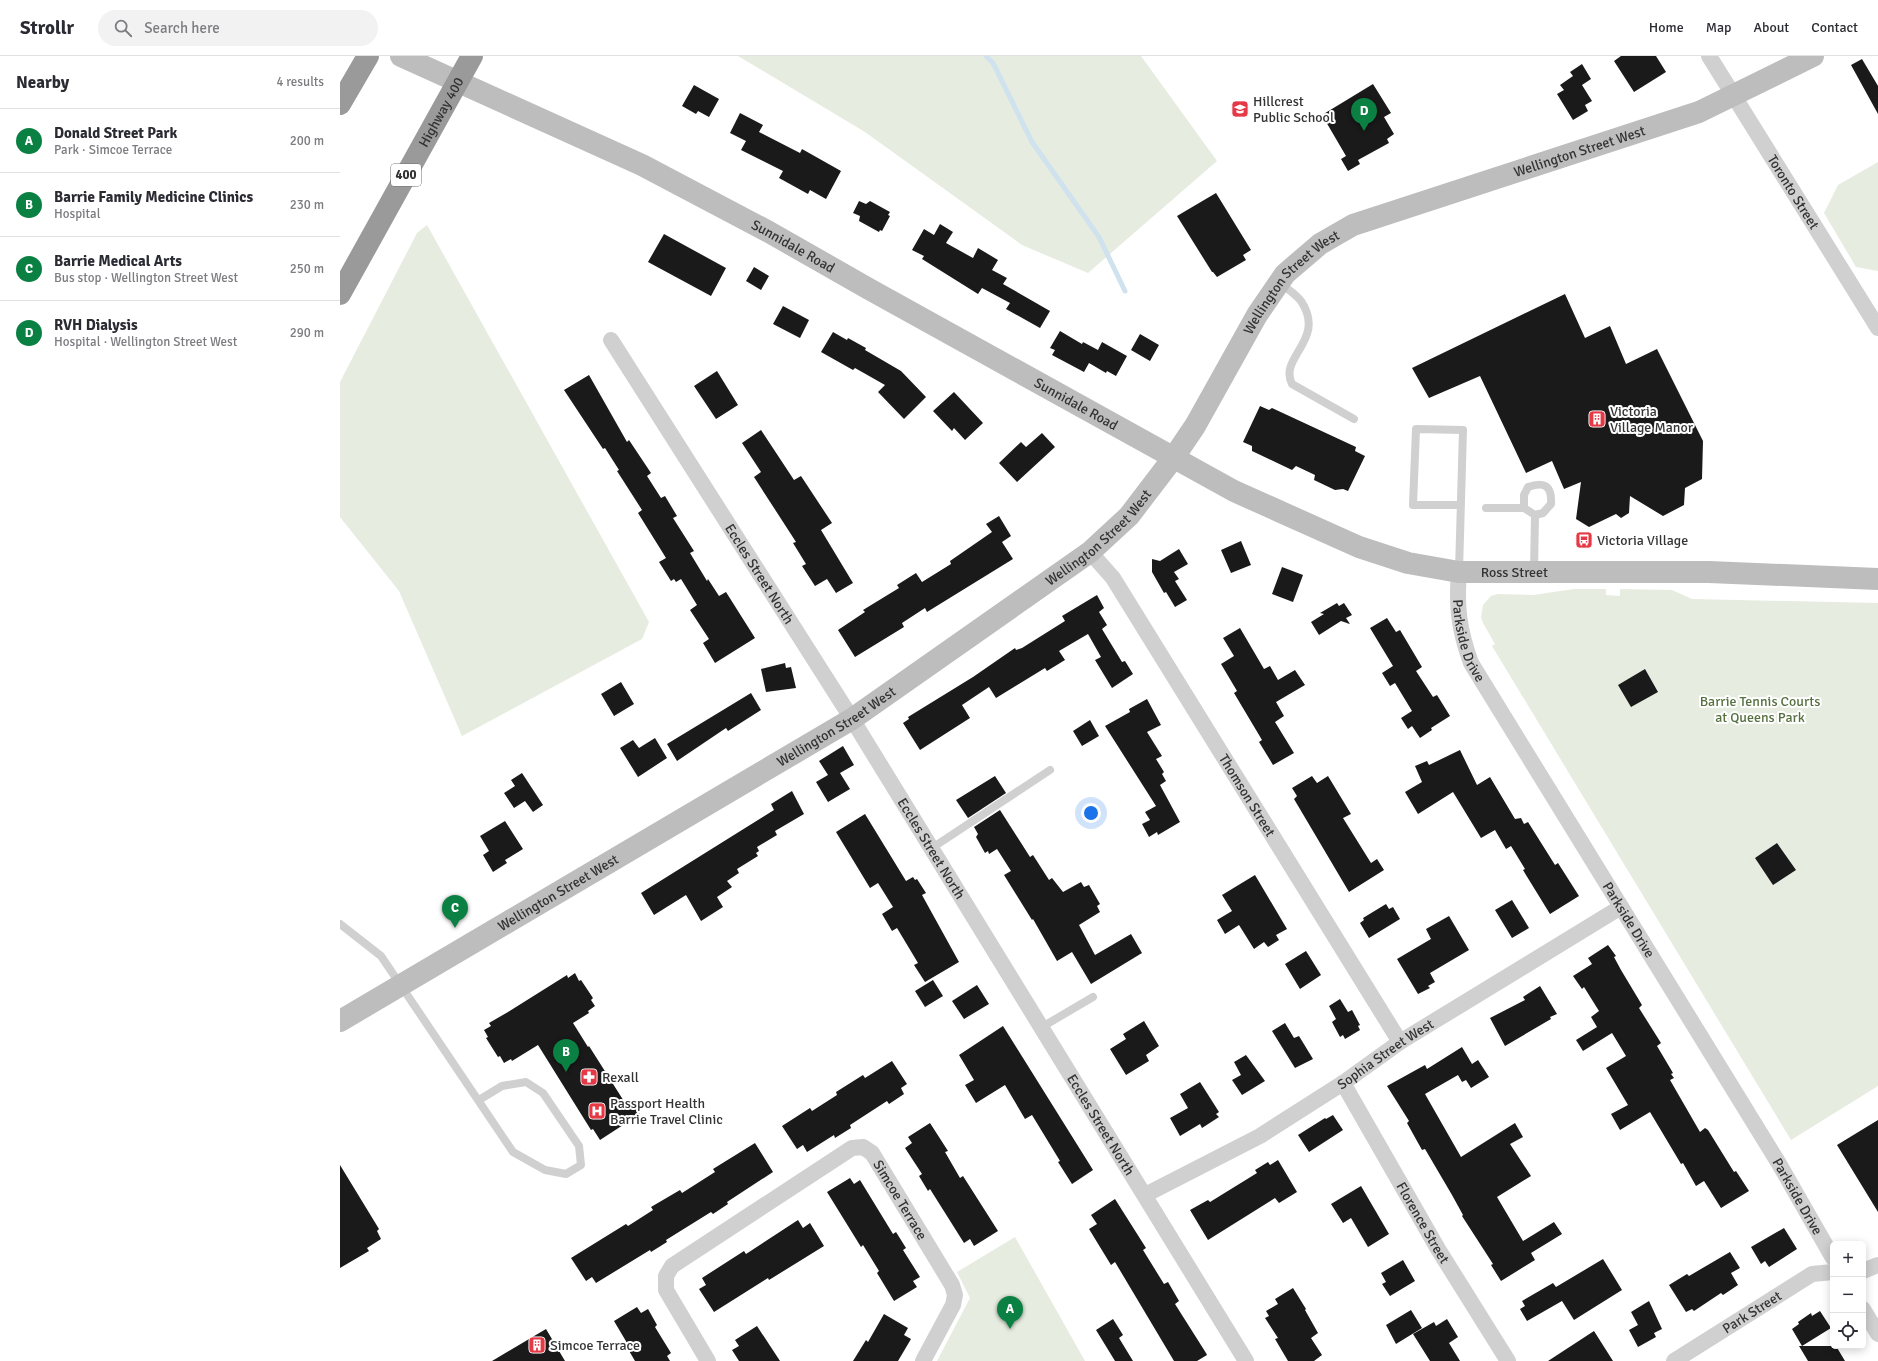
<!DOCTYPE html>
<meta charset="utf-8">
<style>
:root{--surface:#fff;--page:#f2f2f3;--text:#2b2b33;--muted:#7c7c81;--line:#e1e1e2;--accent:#0b8043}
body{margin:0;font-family:Signika,sans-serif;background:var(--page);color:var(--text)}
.controls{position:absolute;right:12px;bottom:12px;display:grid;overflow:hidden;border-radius:6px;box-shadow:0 2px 10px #0003}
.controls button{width:36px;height:36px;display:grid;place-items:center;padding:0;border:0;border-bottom:1px solid var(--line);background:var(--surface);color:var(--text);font:20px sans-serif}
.you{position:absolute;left:751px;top:757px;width:14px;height:14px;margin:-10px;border:3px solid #fff;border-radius:50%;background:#1a73e8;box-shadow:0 0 0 6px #1a73e833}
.badge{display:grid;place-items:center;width:26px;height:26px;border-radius:50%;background:var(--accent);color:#fff;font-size:13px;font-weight:700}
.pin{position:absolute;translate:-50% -33px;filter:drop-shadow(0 1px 2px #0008)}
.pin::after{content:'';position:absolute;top:21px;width:14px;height:12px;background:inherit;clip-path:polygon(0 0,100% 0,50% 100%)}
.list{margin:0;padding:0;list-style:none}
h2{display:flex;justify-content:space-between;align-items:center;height:52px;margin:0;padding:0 16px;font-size:17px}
h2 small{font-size:13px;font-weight:400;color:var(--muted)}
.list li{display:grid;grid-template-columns:26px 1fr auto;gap:12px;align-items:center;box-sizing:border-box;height:64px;padding:0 16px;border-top:1px solid var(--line)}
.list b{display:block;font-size:15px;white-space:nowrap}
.list p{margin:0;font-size:13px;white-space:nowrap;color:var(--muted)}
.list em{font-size:13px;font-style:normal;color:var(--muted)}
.icon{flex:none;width:22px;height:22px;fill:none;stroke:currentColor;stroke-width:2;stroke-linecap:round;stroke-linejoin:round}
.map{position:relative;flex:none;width:1538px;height:1305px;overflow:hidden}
header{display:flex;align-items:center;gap:24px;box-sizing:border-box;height:56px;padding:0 20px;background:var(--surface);border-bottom:1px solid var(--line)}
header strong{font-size:19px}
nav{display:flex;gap:22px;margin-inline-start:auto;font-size:14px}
.search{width:280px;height:36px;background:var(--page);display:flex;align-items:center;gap:10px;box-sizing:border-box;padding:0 14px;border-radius:22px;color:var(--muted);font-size:15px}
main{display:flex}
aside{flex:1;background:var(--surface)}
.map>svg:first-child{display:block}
.green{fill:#e6ecdf}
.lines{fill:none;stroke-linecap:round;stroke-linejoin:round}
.stream{stroke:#cfe2ee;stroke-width:5}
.building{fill:#1a1a1a}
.lane{stroke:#d0d0d0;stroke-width:8}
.street{stroke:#d0d0d0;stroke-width:16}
.secondary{stroke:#bdbdbd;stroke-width:22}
.highway{stroke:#9a9a9a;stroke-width:22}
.labels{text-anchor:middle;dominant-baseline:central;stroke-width:4;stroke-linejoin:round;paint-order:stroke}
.shield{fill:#fff;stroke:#707070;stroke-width:1}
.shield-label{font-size:13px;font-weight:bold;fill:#333}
.poi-label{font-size:14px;fill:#333;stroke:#fff;text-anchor:start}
.street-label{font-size:14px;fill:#333;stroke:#fff}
.park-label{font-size:14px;fill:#56703f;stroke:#fff}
</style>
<header>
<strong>Strollr</strong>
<div class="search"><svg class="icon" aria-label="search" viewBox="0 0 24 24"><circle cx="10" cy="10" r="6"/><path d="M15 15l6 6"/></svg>Search here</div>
<nav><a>Home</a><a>Map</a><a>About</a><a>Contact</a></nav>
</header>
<main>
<aside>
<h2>Nearby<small>4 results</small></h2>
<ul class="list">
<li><span class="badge">A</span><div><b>Donald Street Park</b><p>Park · Simcoe Terrace</p></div><em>200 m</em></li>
<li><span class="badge">B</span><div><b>Barrie Family Medicine Clinics</b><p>Hospital</p></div><em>230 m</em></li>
<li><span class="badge">C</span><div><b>Barrie Medical Arts</b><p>Bus stop · Wellington Street West</p></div><em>250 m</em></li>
<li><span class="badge">D</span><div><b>RVH Dialysis</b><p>Hospital · Wellington Street West</p></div><em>290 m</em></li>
</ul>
</aside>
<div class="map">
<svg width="1538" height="1305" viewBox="0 0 1538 1305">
<rect width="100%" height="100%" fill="#fff"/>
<path class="green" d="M398,0H801L877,105L748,217L682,189L525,76Z
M1538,106V215L1516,211L1484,157L1498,129Z
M87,169L309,566L302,583L122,680L59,535L0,461V326L77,177Z
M1234,533H1266V539L1280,540V533L1332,534L1352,543L1538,547V1030L1451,1084L1152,590L1155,588L1143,567L1141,561L1143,549L1151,540L1158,538L1193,539Z
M675,1181L745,1305H597L630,1242L617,1216Z"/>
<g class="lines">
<path class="stream" d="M646,0L653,7L692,86L759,181L785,235"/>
</g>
<path class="building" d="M1281,0H1316L1326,16L1294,36L1274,5Z
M1522,3L1538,30V58L1511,9Z
M1242,8L1251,23L1242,29L1252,45L1245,49L1248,55L1233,64L1217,38L1224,34L1220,29L1233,20L1230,16Z
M1033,28L1051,57L1044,61L1054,78L1047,83L1049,87L1018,104L1020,108L1008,115L1001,103L1006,100L982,59Z
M354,29L379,43L369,61L358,55L356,58L342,50Z
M400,57L423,69L419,76L460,97L462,93L501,115L486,143L470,134L468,138L439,122L443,115L401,94L406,85L390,77Z
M876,137L911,194L903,199L906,204L877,221L873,216H872L837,160Z
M519,145L526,148L530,145L550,156L548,159L550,160L542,175L540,174L539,176L519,165L520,160L513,157Z
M600,168L613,176L606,187L633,202L638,192L658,204L652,214L667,222L663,228L710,255L700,272L666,253L670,247L642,232L638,238L582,203L584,200L572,194L584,173L594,179Z
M324,178L386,212L371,240L308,206Z
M414,211L429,220L421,234L406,225Z
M1225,238L1245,282L1270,270L1286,308L1317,293L1363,385L1362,423L1345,432L1344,449L1323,460L1290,440L1289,457L1281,462L1276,458L1249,471L1236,463L1241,426L1224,433L1212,405L1186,417L1140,320L1089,342L1072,312Z
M443,250L469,264L460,282L433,268Z
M720,275L742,288L743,286L758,294L762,286L787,300L776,320L767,315L766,317L749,307L744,316L712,299L715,294L710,292Z
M493,276L507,284L508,282L526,292L525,294L561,315L586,341L564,363L538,336L545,329L515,312L513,314L481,296Z
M800,278L819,289L810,305L791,294Z
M377,315L398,349L376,363L354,330Z
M249,319L287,386L289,384L311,417L307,420L321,442L325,440L337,460L333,462L354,495L350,497L367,525L368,523L379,540L386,536L415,582L375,607L363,587L369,583L350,554L357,549L341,523L336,526L334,523L331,525L319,506L326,502L298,457L302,454L277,415L279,414L265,392L263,393L224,334Z
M614,336L643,367L625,384L614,372L612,375L593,355Z
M920,350L929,354L932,352L1016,391L1015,395L1025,400L1008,435L1003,433L995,434L974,424L975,419L956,410L952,414L912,395V390L903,386Z
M421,374L454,424L461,420L492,467L481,474L513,527L496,537L487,523L475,530L462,510L466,508L453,487L456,486L414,421L421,416L402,387Z
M702,377L715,391L677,426L659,407L681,386L686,391Z
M659,460L671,480L662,486L673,503L587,556L585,552L562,567L564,571L515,601L498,574L525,556L523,554L559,532L557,529L576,517L582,526L611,508L610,505L652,476L646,468Z
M901,485L911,509L891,517L881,494Z
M839,493L848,508L834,516L839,523L835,525L847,544L835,551L826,536L824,537L812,516V503L820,505Z
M942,511L963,519L953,546L932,538Z
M757,539L764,552L759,556L767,569L762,573L782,606L785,605L793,618L772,632L755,604L761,601L748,578L719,595L725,604L707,615L705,612L656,642L649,631L622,649L630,662L580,694L563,667L569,663L568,661L633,621L675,592L676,594L682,592L725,565L722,560Z
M997,547L999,550L1004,547L1012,559L1006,562L1010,568L1001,565L979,579L971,566L984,558L980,557Z
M1047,562L1056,576L1060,574L1082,611L1076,615L1093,641L1097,639L1110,660L1091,672L1092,674L1080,682L1072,670L1068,673L1061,662L1072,655L1055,627L1050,630L1042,617L1053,610L1030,572Z
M900,572L924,613L930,610L938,624L955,614L965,629L936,646L944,660L935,666L954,697L933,709L919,686L922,684L894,637L897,635L881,608L894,600L883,582Z
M445,607L446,612L451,611L456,632L426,636L421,613Z
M1305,613L1318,636L1291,651L1278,629Z
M281,626L294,648L274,660L261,638Z
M411,637L421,654L388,675L386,672L337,705L327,688Z
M807,643L821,669L807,676L822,700L816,703L824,716L822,718L826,725L820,729L840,766L818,779L817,776L809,781L802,768L810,764L805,756L816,750L765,670L790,656L789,653Z
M750,664L759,680L742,690L733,675Z
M315,682L327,702L298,721L280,692L293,684L299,692Z
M503,690L514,709L500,717L510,733L488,746L476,726L488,719L479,705Z
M1120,694L1137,729L1150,721L1175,763L1181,762L1184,768L1188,766L1215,809L1218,807L1239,840L1210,858L1183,814L1185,813L1171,790L1166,793L1155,774L1141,782L1113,736L1078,758L1065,736L1082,726L1075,710L1087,705L1089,709Z
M182,717L203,749L193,756L185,745L174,752L164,737L175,730L171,724Z
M655,720L666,737L628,762L616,744Z
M972,720L977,727L988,720L1011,758L1003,762L1031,807L1037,803L1044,814L1009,836L954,743L957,740L952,732Z
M452,735L464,758L435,775L437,779L417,791L419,795L416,797L418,800L397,813L399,817L387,825L392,831L377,841L383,851L361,865L346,839L314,859L301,837L434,754L431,748Z
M660,754L690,801L693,799L709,824L712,822L723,836L741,826L744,831L749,829L760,848L757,850L760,856L739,869L755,899L791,878L802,897L751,928L732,896L717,905L693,863L692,864L664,819L671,815L657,793L649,798L648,795L645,797L636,781L638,778L634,771Z
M525,758L566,825L573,821L575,824L577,823L586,837L582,839L619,906L585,926L574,909L578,907L557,872L552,875L542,858L553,851L538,827L530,832L496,776Z
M165,765L183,793L165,804L167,807L153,816L143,799L149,795L140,780Z
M1437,787L1456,814L1433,829L1415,802Z
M915,819L947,873L936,879L939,884L928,891L924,886L914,893L899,869L885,878L877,864L892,855L882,839Z
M1172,844L1189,872L1172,882L1155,854Z
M1046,848L1049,853L1053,851L1060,863L1029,882L1020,867L1024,864L1023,862Z
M1109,860L1129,894L1090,917L1095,926L1088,930L1090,932L1078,938L1057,903L1091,883L1086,873Z
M1268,889L1276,900L1274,901L1281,914L1302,949L1299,952L1321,987L1317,990L1333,1017L1331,1018L1334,1022L1330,1024L1360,1076L1365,1072L1368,1074L1394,1116L1396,1115L1409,1135L1381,1152L1364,1125L1356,1130L1343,1107L1341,1108L1310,1056L1280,1074L1271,1058L1288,1049L1266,1012L1286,1000L1272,977L1243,995L1236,984L1257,971L1251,961L1259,955L1244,931L1242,933L1233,920L1252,908L1248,902Z
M966,895L981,919L960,933L945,908Z
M235,917L239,925L241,924L253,942L251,944L255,950L248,955L249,957L233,967L248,991L249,990L287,1050L292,1047L300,1058L260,1084L253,1073L251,1074L198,989L172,1005L171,1003L164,1007L160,1000L158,1001L146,982L148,981L144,974L151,970L149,967L168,956L227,919L228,922Z
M593,924L603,940L585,951L575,935Z
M637,929L649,948L624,963L612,945Z
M1200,930L1217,958L1210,961L1211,963L1165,990L1150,962L1185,944L1183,941Z
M1000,943L1008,956L1012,954L1020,969L1018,970L1020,974L1005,983L1003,979L1000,981L992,966L996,963L989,950Z
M804,965L819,990L806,999L809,1005L786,1019L770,993L786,983L783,978Z
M945,967L954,982L959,980L973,1003L955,1012L932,975Z
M663,970L753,1114L732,1128L718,1106L720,1105L692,1059L685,1063L665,1029L636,1047L625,1029L634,1024L619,999Z
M1122,991L1132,1008L1138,1004L1149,1021L1131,1032L1126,1024L1122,1026L1118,1019L1085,1038L1121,1101L1175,1067L1183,1081L1170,1088L1191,1120L1157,1141L1183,1185L1214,1166L1222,1178L1191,1197L1195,1204L1161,1225L1151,1209L1153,1208L1122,1160L1123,1159L1112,1139L1085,1093L1082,1094L1067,1067L1069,1065L1047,1030L1085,1009L1087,1013Z
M906,999L925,1025L902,1039L892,1024L901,1019L894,1006Z
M552,1005L567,1028L561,1032L564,1038L549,1048L547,1045L510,1069L511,1072L495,1082L494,1079L467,1096L463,1089L457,1093L442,1070L470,1052L472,1055L497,1039L496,1036L523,1019L525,1022Z
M860,1026L879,1056L876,1058L879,1061L862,1072L860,1068L840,1080L830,1062L848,1052L840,1038Z
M993,1059L1003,1074L969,1096L958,1079L985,1062L986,1063Z
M1538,1064V1156L1497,1089Z
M590,1067L608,1095L605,1096L620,1122L623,1120L658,1175L634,1190L630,1183L624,1187L590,1133L588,1135L579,1120L582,1118L565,1092L572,1087L568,1081Z
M415,1087L433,1116L387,1146L388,1148L373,1158L371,1156L326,1184L327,1186L311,1196L310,1194L256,1227L252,1221L246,1225L231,1202L286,1168L288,1170L313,1154L311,1151L340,1134L342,1137L375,1116L373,1113Z
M938,1104L957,1136L939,1147L935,1142L868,1184L850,1154L868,1144L870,1146L917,1117L915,1114L928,1106L930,1109Z
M0,1109L39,1173L37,1175L41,1183L27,1192L29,1195L0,1212Z
M510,1122L514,1128L520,1124L553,1178L556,1176L566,1192L563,1194L580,1221L573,1225L577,1231L554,1245L537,1217L539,1215L523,1189L521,1191L487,1136Z
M1021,1130L1049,1178L1028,1191L1011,1162L1003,1167L991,1148Z
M775,1143L806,1192L803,1194L824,1228L828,1226L839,1245L835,1248L866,1297L867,1299L857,1305H834L775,1206L771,1209L749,1173L757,1168L751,1159Z
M458,1164L463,1172L470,1167L484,1190L429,1224L428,1222L374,1256L359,1233L366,1229L362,1222L404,1195L406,1198Z
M1444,1172L1457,1193L1429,1211L1425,1205L1421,1208L1411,1191Z
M1390,1196L1400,1212L1391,1217L1398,1229L1383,1239L1381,1237L1354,1255L1352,1253L1346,1256L1329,1229L1347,1218L1349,1220Z
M1263,1203L1282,1234L1234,1264L1222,1245L1187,1265L1180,1253L1185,1250L1182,1245L1213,1227L1216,1231Z
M1063,1204L1075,1225L1050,1240L1042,1228L1046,1226L1041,1217Z
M953,1232L966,1253L965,1254L978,1277L971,1282L982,1299L974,1305H948L935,1283L938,1282L925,1262L929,1260L926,1255L938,1248L935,1243Z
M1309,1245L1322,1273L1314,1277L1316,1281L1298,1291L1289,1274L1298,1269L1291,1256Z
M297,1251L301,1257L308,1253L317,1269L315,1271L331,1297L327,1300L330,1305H295L288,1293L290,1292L274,1265Z
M1071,1254L1082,1272L1056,1288L1046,1269Z
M1480,1255L1491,1272L1462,1290L1452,1273L1459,1268L1458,1266L1471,1257L1472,1260Z
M544,1258L568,1272L564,1279L571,1283L558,1305H513L526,1284L528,1286Z
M773,1263L783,1279L779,1282L793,1305H775L756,1274Z
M1107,1263L1118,1281L1109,1287L1120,1305H1090L1073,1278L1094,1266L1096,1270Z
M417,1270L440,1305H399L392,1294L399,1290L395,1284Z
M206,1273L225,1305H152Z
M1254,1275L1273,1305H1208Z
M1459,1290H1496L1505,1305H1468Z"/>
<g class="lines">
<path class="lane" d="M940,227C946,232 956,238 961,245C987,284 938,301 952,328L1014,363
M1146,452H1184L1195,459L1194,515
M1184,452V439L1188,431C1205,425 1212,430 1211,448L1203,457L1195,459
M1119,515L1123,374L1076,373L1073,449H1121
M592,792L710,714
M0,868L41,900L173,1096L205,1114L226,1118L241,1109L239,1090L203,1037L186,1026L162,1030L139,1044
M702,971L753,941"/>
<g class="street">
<path id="s1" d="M1369,0L1538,272"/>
<path id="s2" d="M271,284L512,663L906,1305"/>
<path id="s3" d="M750,496L773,522L1060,986"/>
<path id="s4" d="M1119,516C1116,550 1119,574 1131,607L1438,1106L1493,1202"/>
<path id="s5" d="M1003,1027L1098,1193L1168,1305"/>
<path id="s6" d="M805,1139L920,1080L1003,1027L1060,986L1281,851"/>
<path d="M1523,1215L1538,1209"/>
<path d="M1523,1253L1538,1278"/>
<path id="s7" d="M368,1305L326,1234V1220L332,1210L512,1092L523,1091L532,1097L612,1229L615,1239L613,1249L583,1305"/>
<path id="s8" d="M1334,1305L1472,1218L1493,1216"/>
</g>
<g class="secondary">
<path id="s9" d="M61,0L302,109L429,176L529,233L894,435L1019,491L1068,507L1119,516H1369L1538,523"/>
<path id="s10" d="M0,965L512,663L750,496L789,460L834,401L855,370L917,259L945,218L980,188L1013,169L1359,56L1473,0"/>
</g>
<g class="highway">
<path d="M0,48L28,0"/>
<path id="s11" d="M0,238L132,0"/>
</g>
</g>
<defs>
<g id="school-square" transform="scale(0.9)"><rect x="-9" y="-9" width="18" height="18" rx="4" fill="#e63946" stroke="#fff"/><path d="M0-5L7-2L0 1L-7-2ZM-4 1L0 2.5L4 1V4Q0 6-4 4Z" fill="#fff"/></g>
<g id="building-square" transform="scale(0.9)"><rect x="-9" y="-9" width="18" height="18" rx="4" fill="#e63946" stroke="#fff"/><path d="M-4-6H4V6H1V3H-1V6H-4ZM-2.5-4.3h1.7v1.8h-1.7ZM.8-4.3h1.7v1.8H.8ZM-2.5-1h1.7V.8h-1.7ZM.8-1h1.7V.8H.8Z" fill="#fff"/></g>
<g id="bus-square" transform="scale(0.9)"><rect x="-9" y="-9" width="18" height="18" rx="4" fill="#e63946" stroke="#fff"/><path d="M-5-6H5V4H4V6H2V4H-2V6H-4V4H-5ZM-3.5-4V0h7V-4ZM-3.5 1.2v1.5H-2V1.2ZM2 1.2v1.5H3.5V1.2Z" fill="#fff"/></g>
<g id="pharmacy-square" transform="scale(0.9)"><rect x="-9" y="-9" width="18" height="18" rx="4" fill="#e63946" stroke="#fff"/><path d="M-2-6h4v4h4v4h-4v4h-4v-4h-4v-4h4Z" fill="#fff"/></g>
<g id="hospital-square" transform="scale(0.9)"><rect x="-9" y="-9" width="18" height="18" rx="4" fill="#e63946" stroke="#fff"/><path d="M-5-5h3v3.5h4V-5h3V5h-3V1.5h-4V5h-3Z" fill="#fff"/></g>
</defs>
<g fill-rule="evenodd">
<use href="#school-square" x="900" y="53"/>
<use href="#building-square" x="1257" y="363"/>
<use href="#bus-square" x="1244" y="484"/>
<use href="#pharmacy-square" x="249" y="1021"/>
<use href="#hospital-square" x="257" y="1055"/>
<use href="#building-square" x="197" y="1289"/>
</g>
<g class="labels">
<rect class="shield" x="51" y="108" width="30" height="22" rx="3"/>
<g class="shield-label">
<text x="66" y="119">400</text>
</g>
<g class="poi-label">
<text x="913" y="45">Hillcrest<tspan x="913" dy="16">Public School</tspan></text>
<text x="1270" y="355">Victoria<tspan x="1270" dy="16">Village Manor</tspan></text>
<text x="1257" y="484">Victoria Village</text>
<text x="262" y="1021">Rexall</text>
<text x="270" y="1047">Passport Health<tspan x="270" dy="16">Barrie Travel Clinic</tspan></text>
<text x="210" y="1289">Simcoe Terrace</text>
</g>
<g class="street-label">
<text stroke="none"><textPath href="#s11" startOffset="208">Highway 400</textPath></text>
<text stroke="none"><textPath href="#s10" startOffset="1549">Wellington Street West</textPath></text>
<text stroke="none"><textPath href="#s1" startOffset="160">Toronto Street</textPath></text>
<text stroke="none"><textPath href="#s9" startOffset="436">Sunnidale Road</textPath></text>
<text stroke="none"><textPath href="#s10" startOffset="1225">Wellington Street West</textPath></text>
<text stroke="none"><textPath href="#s9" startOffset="760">Sunnidale Road</textPath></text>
<text stroke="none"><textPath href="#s10" startOffset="901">Wellington Street West</textPath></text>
<text stroke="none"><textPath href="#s9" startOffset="1236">Ross Street</textPath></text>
<text stroke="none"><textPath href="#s2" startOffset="277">Eccles Street North</textPath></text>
<text stroke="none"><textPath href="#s4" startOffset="70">Parkside Drive</textPath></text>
<text stroke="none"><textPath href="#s10" startOffset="577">Wellington Street West</textPath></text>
<text stroke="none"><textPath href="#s3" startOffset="290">Thomson Street</textPath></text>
<text stroke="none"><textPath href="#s2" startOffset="601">Eccles Street North</textPath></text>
<text stroke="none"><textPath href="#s10" startOffset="253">Wellington Street West</textPath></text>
<text stroke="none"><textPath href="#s4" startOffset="394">Parkside Drive</textPath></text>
<text stroke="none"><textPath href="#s6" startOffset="279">Sophia Street West</textPath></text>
<text stroke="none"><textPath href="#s2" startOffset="925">Eccles Street North</textPath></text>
<text stroke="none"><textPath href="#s4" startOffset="718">Parkside Drive</textPath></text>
<text stroke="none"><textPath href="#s7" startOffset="400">Simcoe Terrace</textPath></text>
<text stroke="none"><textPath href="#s5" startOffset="161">Florence Street</textPath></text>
<text stroke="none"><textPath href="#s8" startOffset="92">Park Street</textPath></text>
</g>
<g class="park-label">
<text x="1420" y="645">Barrie Tennis Courts<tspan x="1420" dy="16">at Queens Park</tspan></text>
</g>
</g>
</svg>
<div class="controls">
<button>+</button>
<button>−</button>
<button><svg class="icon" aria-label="locate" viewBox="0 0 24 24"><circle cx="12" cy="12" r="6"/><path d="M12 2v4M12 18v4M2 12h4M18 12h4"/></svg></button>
</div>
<div class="you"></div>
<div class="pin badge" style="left:670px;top:1273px">A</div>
<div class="pin badge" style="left:226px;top:1016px">B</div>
<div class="pin badge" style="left:115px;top:872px">C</div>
<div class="pin badge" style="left:1024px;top:75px">D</div>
</div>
</main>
